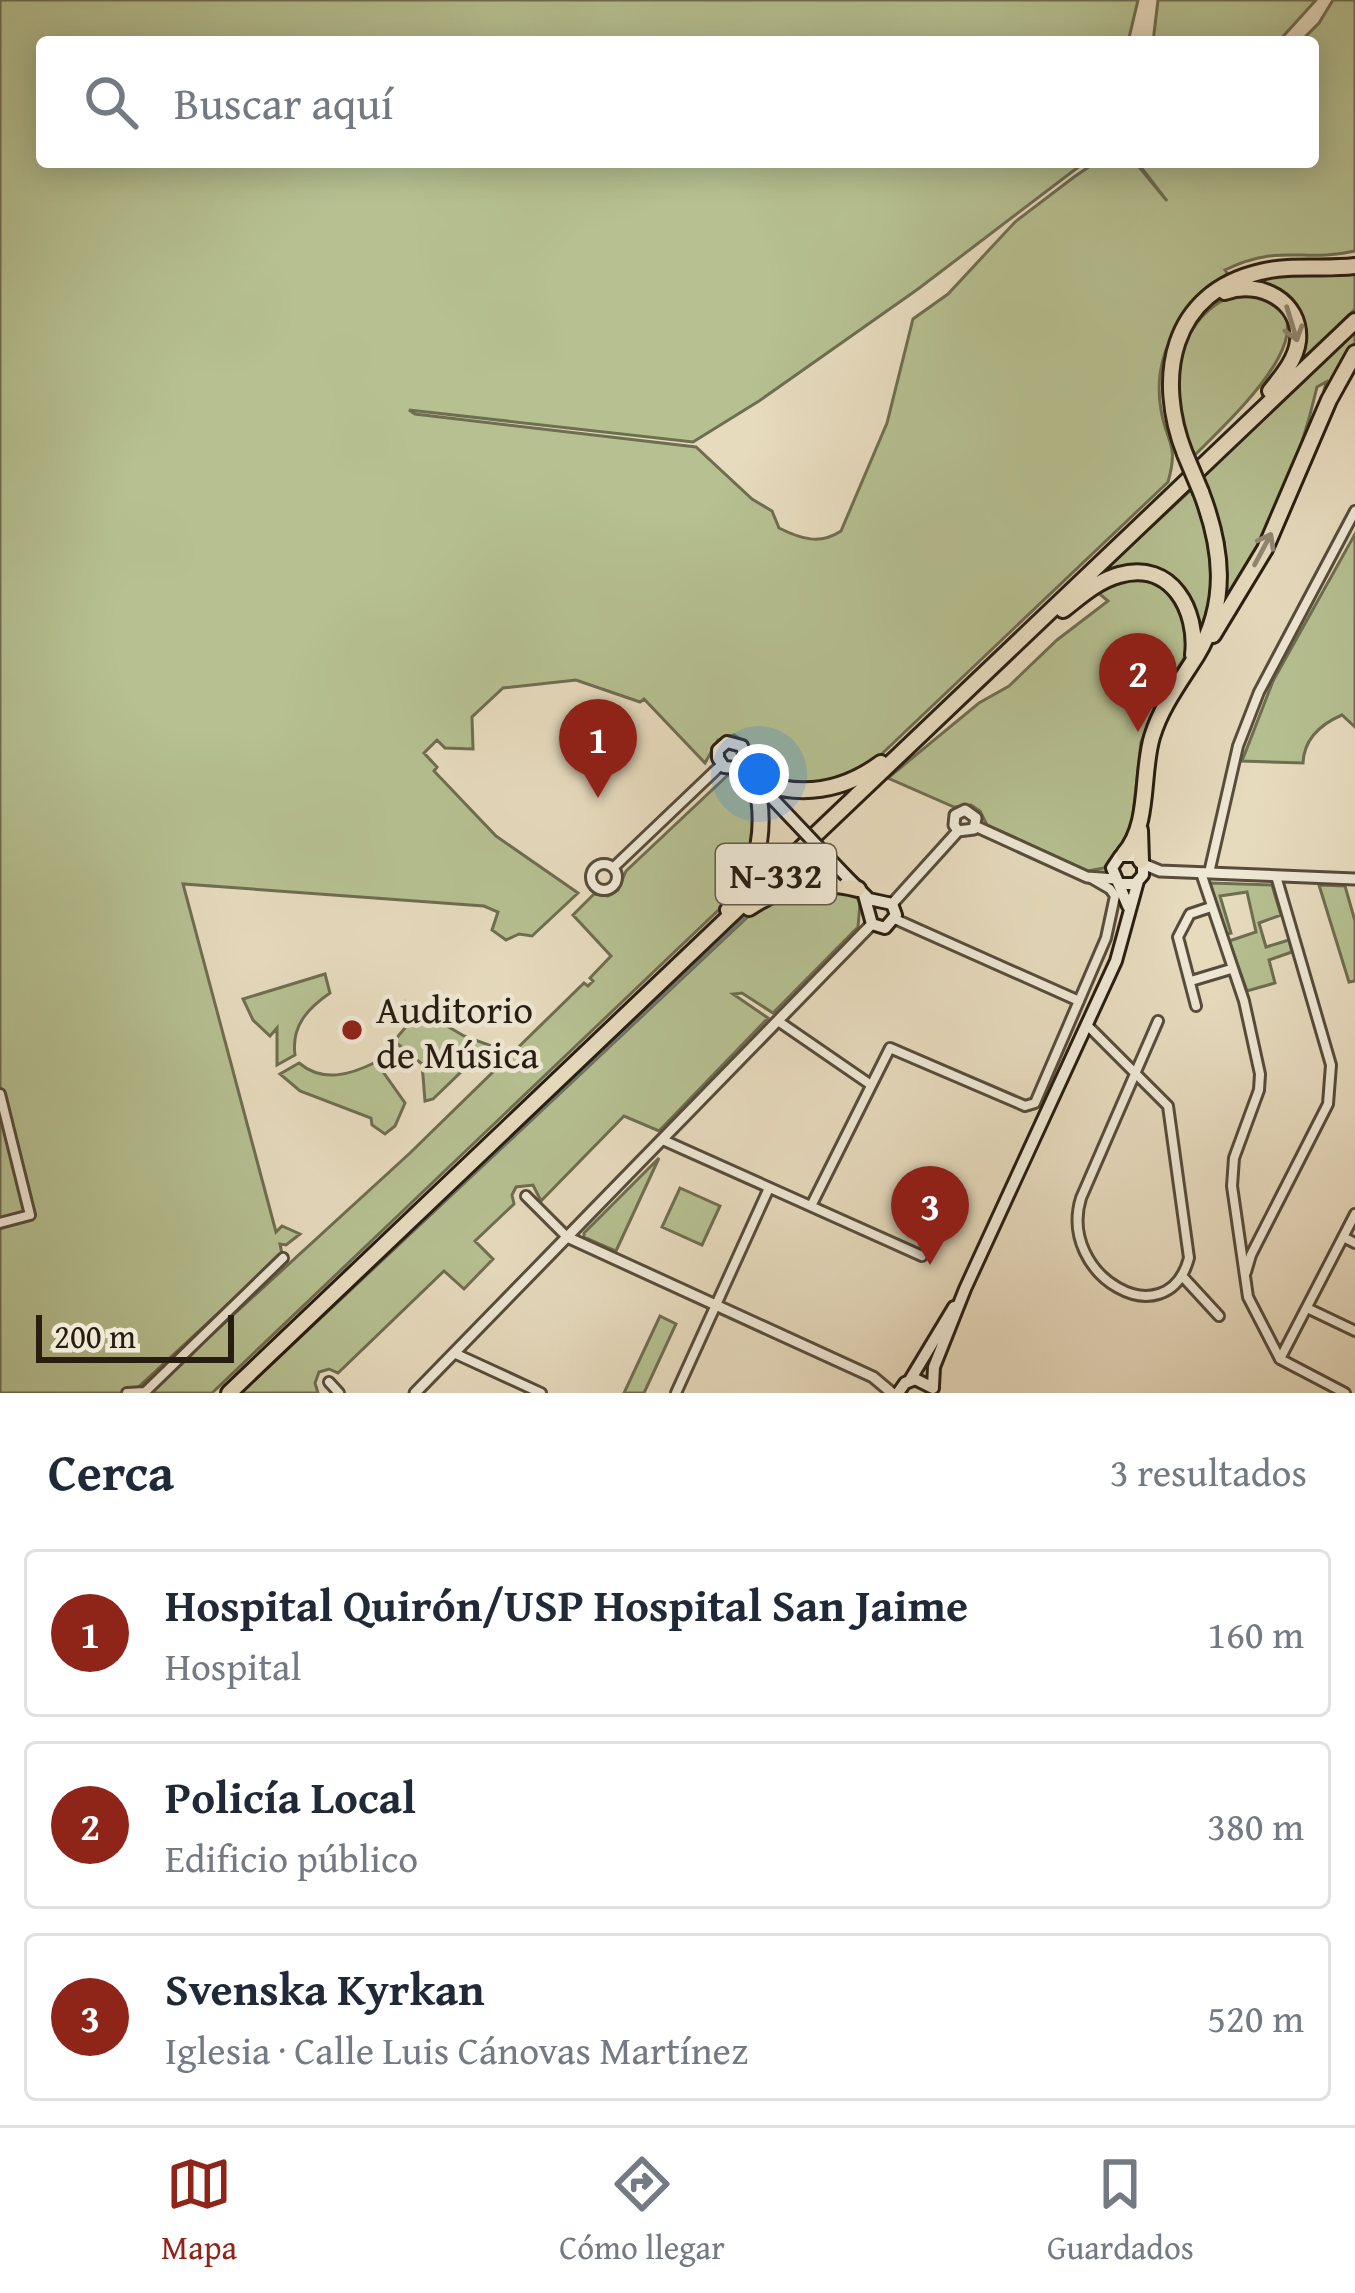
<!DOCTYPE html>
<html lang="es">
<meta charset="utf-8">
<style>
:root{--surface:#fff;--page:#f6f6f7;--text:#1f2937;--muted:#747a83;--line:#e0e1e3;--accent:#8f2418}
body{margin:0;font-family:"Gentium Book Plus",serif;background:var(--page);color:var(--text)}
.scale{position:absolute;left:36px;bottom:30px;width:198px;box-sizing:border-box;padding-left:12px;border:6px solid #271d11;border-top:0;font-size:33px;line-height:42px;white-space:nowrap;color:#271d11;-webkit-text-stroke:9px #efe8d5;paint-order:stroke}
.you{position:absolute;left:759px;top:774px;width:42px;height:42px;margin:-30px;border:9px solid #fff;border-radius:50%;background:#1a73e8;box-shadow:0 0 0 18px #1a73e833}
.badge{display:grid;place-items:center;width:78px;height:78px;border-radius:50%;background:var(--accent);color:#fff;font-size:39px;font-weight:700}
.pin{position:absolute;translate:-50% -99px;filter:drop-shadow(0 3px 6px #0008)}
.pin::after{content:'';position:absolute;top:63px;width:42px;height:36px;background:inherit;clip-path:polygon(0 0,100% 0,50% 100%)}
.list{margin:0;padding:0;list-style:none}
h2{display:flex;justify-content:space-between;align-items:center;height:156px;margin:0;padding:0 48px;font-size:51px}
h2 small{font-size:39px;font-weight:400;color:var(--muted)}
.list li{display:grid;grid-template-columns:78px 1fr auto;gap:36px;align-items:center;box-sizing:border-box;height:168px;margin:0 24px 24px;padding:0 24px;border:3px solid var(--line);border-radius:12px}
.list b{display:block;font-size:45px;white-space:nowrap}
.list p{margin:0;font-size:39px;white-space:nowrap;color:var(--muted)}
.list em{font-size:39px;font-style:normal;color:var(--muted)}
.icon{flex:none;width:66px;height:66px;fill:none;stroke:currentColor;stroke-width:2;stroke-linecap:round;stroke-linejoin:round}
.map{position:relative;flex:none;width:1355px;height:1393px;overflow:hidden}
.search{position:absolute;background:var(--surface);box-shadow:0 6px 30px #0003;left:36px;right:36px;top:36px;height:132px;display:flex;align-items:center;gap:30px;box-sizing:border-box;padding:0 42px;border-radius:12px;color:var(--muted);font-size:45px}
.sheet{height:732px;background:var(--surface)}
nav{display:flex;justify-content:space-around;align-items:center;box-sizing:border-box;height:168px;border-top:3px solid var(--line);background:var(--surface);font-size:33px;color:var(--muted)}
nav a{display:grid;justify-items:center;gap:6px}
nav .on{color:var(--accent)}
.map>svg:first-child{display:block}
.green{fill:#b6c091;stroke:#6e6e51;stroke-width:3}
.lines{fill:none;stroke-linecap:round;stroke-linejoin:round}
.stream{stroke:#6e7a78;stroke-width:3}
.minor-casing{stroke:#574c3c;stroke-width:14}
.tertiary-casing{stroke:#574c3c;stroke-width:15}
.secondary-casing{stroke:#271d11;stroke-width:16}
.trunk-casing{stroke:#271d11;stroke-width:20}
.minor{stroke:#efe8d5;stroke-width:8}
.tertiary{stroke:#efe8d5;stroke-width:9}
.secondary{stroke:#efe8d5;stroke-width:10}
.trunk{stroke:#e7dbbe;stroke-width:14}
.secondary-bridge-casing{stroke:#271d11;stroke-width:16;stroke-linecap:butt}
.trunk-bridge-casing{stroke:#271d11;stroke-width:20;stroke-linecap:butt}
.secondary-bridge{stroke:#efe8d5;stroke-width:10}
.trunk-bridge{stroke:#e7dbbe;stroke-width:14}
.oneway{stroke:#918670}
.poi-dot{fill:#8f2418;stroke:#efe8d5;stroke-width:4.5}
.labels{text-anchor:middle;dominant-baseline:central;stroke-width:9;stroke-linejoin:round;paint-order:stroke}
.shield{fill:#efe8d5;stroke:#635a4c;stroke-width:3}
.shield-label{font-size:36px;font-weight:bold;fill:#271d11}
.poi-label{font-size:39px;fill:#271d11;stroke:#efe8d5;text-anchor:start}
</style>
<div class="map">
<svg width="1355" height="1393" viewBox="0 0 1355 1393">
<rect width="100%" height="100%" fill="#e7dbbe"/>
<filter id="stains"><feTurbulence type="fractalNoise" baseFrequency=".00167" numOctaves="4"/><feColorMatrix values="0 0 0 0 .2 0 0 0 0 .09 0 0 0 0 .02 0 0 0 .5 -.17"/></filter>
<radialGradient id="worn" r=".72"><stop offset=".6" stop-color="#630" stop-opacity="0"/><stop offset="1" stop-color="#630" stop-opacity=".3"/></radialGradient>
<path class="green" d="M0,0H1138L1128,42H42V162H1085L918,289L759,401L693,442L409,410L415,414L696,447L752,499L772,511L779,528C801,539 820,545 841,531L887,423L913,319L948,294L1015,222L1074,177L1096,162H1135L1167,201L1137,162H1313V42H1300L1319,23L1333,0H1355V251C1302,263 1281,243 1225,270L1229,276C1183,304 1151,353 1161,410C1167,445 1179,443 1168,482L867,768C837,782 782,799 755,770C748,763 751,753 748,744L734,735L718,740L705,763L644,699L640,702L576,680L503,688L472,717L473,749L445,748L437,740L424,753L437,767L434,771L496,836L578,893L532,936L519,934L506,940L492,930L498,912L484,906L183,884L276,1232L282,1226L300,1234L286,1245L280,1244L282,1254L132,1393H0Z
M1158,0H1316L1278,42H1153Z
M1355,269V309L1286,378L1301,326L1253,282L1245,280Z
M1242,293C1355,309 1226,423 1193,457C1185,438 1175,412 1175,391C1174,349 1199,303 1242,293Z
M1355,329V347L1319,412L1326,382L1317,387C1298,470 1268,534 1225,607L1224,542L1201,476Z
M1191,490C1212,537 1219,583 1200,631C1196,576 1147,558 1099,575Z
M1355,534V727L1342,715C1321,724 1304,739 1303,763L1242,761L1273,681Z
M1126,578L1157,581L1182,600L1190,648L1157,703L1141,742L1131,833L1104,868L1088,871L987,825L980,811L971,805L954,807L888,778L979,703L1009,686L1057,640L1108,601L1095,590Z
M728,775L747,782C767,821 750,862 731,898L212,1393H148L410,1153L584,983L588,986L593,981L590,978L611,956L573,915L594,894L608,896L618,890L626,871Z
M1210,883L1272,885L1281,915L1259,923L1266,947L1289,940L1292,952L1269,960L1275,983L1247,991L1229,941L1256,932L1247,892L1220,896L1231,933L1226,934Z
M1319,885L1345,886L1355,921V981L1349,982Z
M818,889L856,895L860,903L858,927L773,1013L742,993L733,994L768,1018L659,1131L624,1116L541,1201L533,1185L516,1187L512,1195L514,1204L475,1241L493,1259L464,1289L444,1271L338,1373L329,1369L319,1372L315,1383L318,1393H241L754,911L774,900Z
M325,974L330,993C308,1008 291,1026 295,1055L277,1065V1028L270,1036L253,1020L243,999Z
M406,1002L464,1036L489,1045L433,1099L425,1101L422,1064L394,1041L405,1028Z
M376,1062L405,1103L395,1126L385,1134L372,1125L371,1118L300,1091L280,1074L299,1063C323,1083 350,1075 376,1062Z
M659,1158L616,1251L584,1237V1233Z
M680,1188L720,1206L702,1245L662,1227Z
M660,1316L676,1324L644,1393H624Z"/>
<g class="lines">
<path class="stream" d="M240,1393L751,912"/>
<g class="minor-casing">
<path id="minor" d="M591 877a13 13 0 1 1 26 0a13 13 0 1 1-26 0Z
M614,867L721,765
M1201,873L1244,1001L1260,1074L1259,1090L1234,1158L1232,1186L1248,1297L1280,1359
M1209,873L1238,746L1259,692L1355,511
M895,919L1079,1001
M1191,981L1231,969
M1196,1006L1178,937L1190,914L1211,907
M778,1021L871,1085
M1087,1025L1168,1106L1189,1258C1167,1339 1057,1276 1081,1198L1158,1021
M0,1094L30,1215L0,1223
M663,1140L922,1256
M526,1196L567,1237
M811,1206L890,1048L1025,1106L1035,1103L1106,938L1115,896L1110,889L1091,878
M1343,1237L1355,1243
M1246,1272L1251,1255L1328,1104L1331,1065L1276,876
M1184,1278L1219,1316
M1307,1308L1355,1331
M454,1353L541,1393
M1281,1357L1355,1214
M1280,1359L1345,1393
M329,1382L339,1393
M127,1393L145,1392L283,1258
M676,1393L769,1188"/>
</g>
<g class="tertiary-casing">
<path id="tertiary" d="M975,826L1087,877L1115,879
M1143,864L1160,871L1355,879
M892,904L958,831L974,829L976,818L965,810L955,815L954,825L958,831
M567,1237L873,1377L892,1393
M415,1393L872,924"/>
</g>
<g class="secondary-casing">
<path id="secondary" d="M743,762L736,768L724,767L718,758V750L727,742L742,746L748,771L772,798
M846,876L869,899L892,904L896,915L885,928L872,924L864,895
M1121,884H1135L1143,875V864L1135,856H1120L1112,868L1128,906
M910,1380L954,1307
M933,1386L934,1367L965,1289L1116,961L1138,881
M898,1393L905,1383L915,1379L933,1388"/>
</g>
<g class="trunk-casing">
<path id="trunk" d="M1225,292C1259,279 1302,301 1298,341C1296,360 1281,377 1270,391
M1185,454C1155,378 1170,293 1260,272C1291,264 1324,270 1355,266
M1063,610C1080,597 1097,581 1119,575C1172,560 1198,611 1193,655
M1213,635L1265,549L1329,400L1355,353
M756,781C800,798 843,791 881,763
M1140,830L1141,861
M1124,854C1150,825 1141,774 1152,737C1161,707 1180,682 1197,655C1229,602 1222,547 1201,492
M749,908C781,886 820,879 858,889
M728,910C759,872 767,829 756,781
M229,1393L1355,321"/>
</g>
<use href="#minor" class="minor"/>
<use href="#tertiary" class="tertiary"/>
<use href="#secondary" class="secondary"/>
<use href="#trunk" class="trunk"/>
<g class="secondary-bridge-casing">
<path id="secondary-bridge" d="M772,798L846,876"/>
</g>
<g class="trunk-bridge-casing">
<path id="trunk-bridge" d="M1185,454L1201,492"/>
</g>
<use href="#secondary-bridge" class="secondary-bridge"/>
<use href="#trunk-bridge" class="trunk-bridge"/>
</g>
<defs><path id="oneway-shaft" d="M-6 0H5M1.5-3L5.5 0L1.5 3" fill="none" stroke-width="1.6" stroke-linecap="round" stroke-linejoin="round" transform="scale(3)"/></defs>
<g class="oneway">
<use href="#oneway-shaft" transform="translate(1292 324) rotate(73)"/>
<use href="#oneway-shaft" transform="translate(1263 549) rotate(-62)"/>
</g>
<circle class="poi-dot" cx="352" cy="1030" r="12"/>
<g class="labels">
<rect class="shield" x="716" y="844" width="120" height="60" rx="9"/>
<g class="shield-label">
<text x="776" y="874">N-332</text>
</g>
<g class="poi-label">
<text x="376" y="1008">Auditorio<tspan x="376" dy="45">de Música</tspan></text>
</g>
</g>
<rect width="100%" height="100%" filter="url(#stains)"/>
<rect width="100%" height="100%" fill="url(#worn)"/>
</svg>
<div class="scale">200 m</div>
<div class="you"></div>
<div class="pin badge" style="left:598px;top:798px">1</div>
<div class="pin badge" style="left:1138px;top:732px">2</div>
<div class="pin badge" style="left:930px;top:1265px">3</div>
<div class="search"><svg class="icon" aria-label="search" viewBox="0 0 24 24"><circle cx="10" cy="10" r="6"/><path d="M15 15l6 6"/></svg>Buscar aquí</div>
</div>
<section class="sheet">
<h2>Cerca<small>3 resultados</small></h2>
<ul class="list">
<li><span class="badge">1</span><div><b>Hospital Quirón/USP Hospital San Jaime</b><p>Hospital</p></div><em>160 m</em></li>
<li><span class="badge">2</span><div><b>Policía Local</b><p>Edificio público</p></div><em>380 m</em></li>
<li><span class="badge">3</span><div><b>Svenska Kyrkan</b><p>Iglesia · Calle Luis Cánovas Martínez</p></div><em>520 m</em></li>
</ul>
</section>
<nav>
<a class="on"><svg class="icon" aria-label="map" viewBox="0 0 24 24"><path d="M3 6l6-2 6 2 6-2v14l-6 2-6-2-6 2zM9 4v14M15 6v14"/></svg>Mapa</a>
<a><svg class="icon" aria-label="directions" viewBox="0 0 24 24"><path d="M12 3l9 9-9 9-9-9zM9 14v-3h6M13 9l2 2-2 2"/></svg>Cómo llegar</a>
<a><svg class="icon" aria-label="saved" viewBox="0 0 24 24"><path d="M7 4h10v16l-5-4-5 4z"/></svg>Guardados</a>
</nav>
